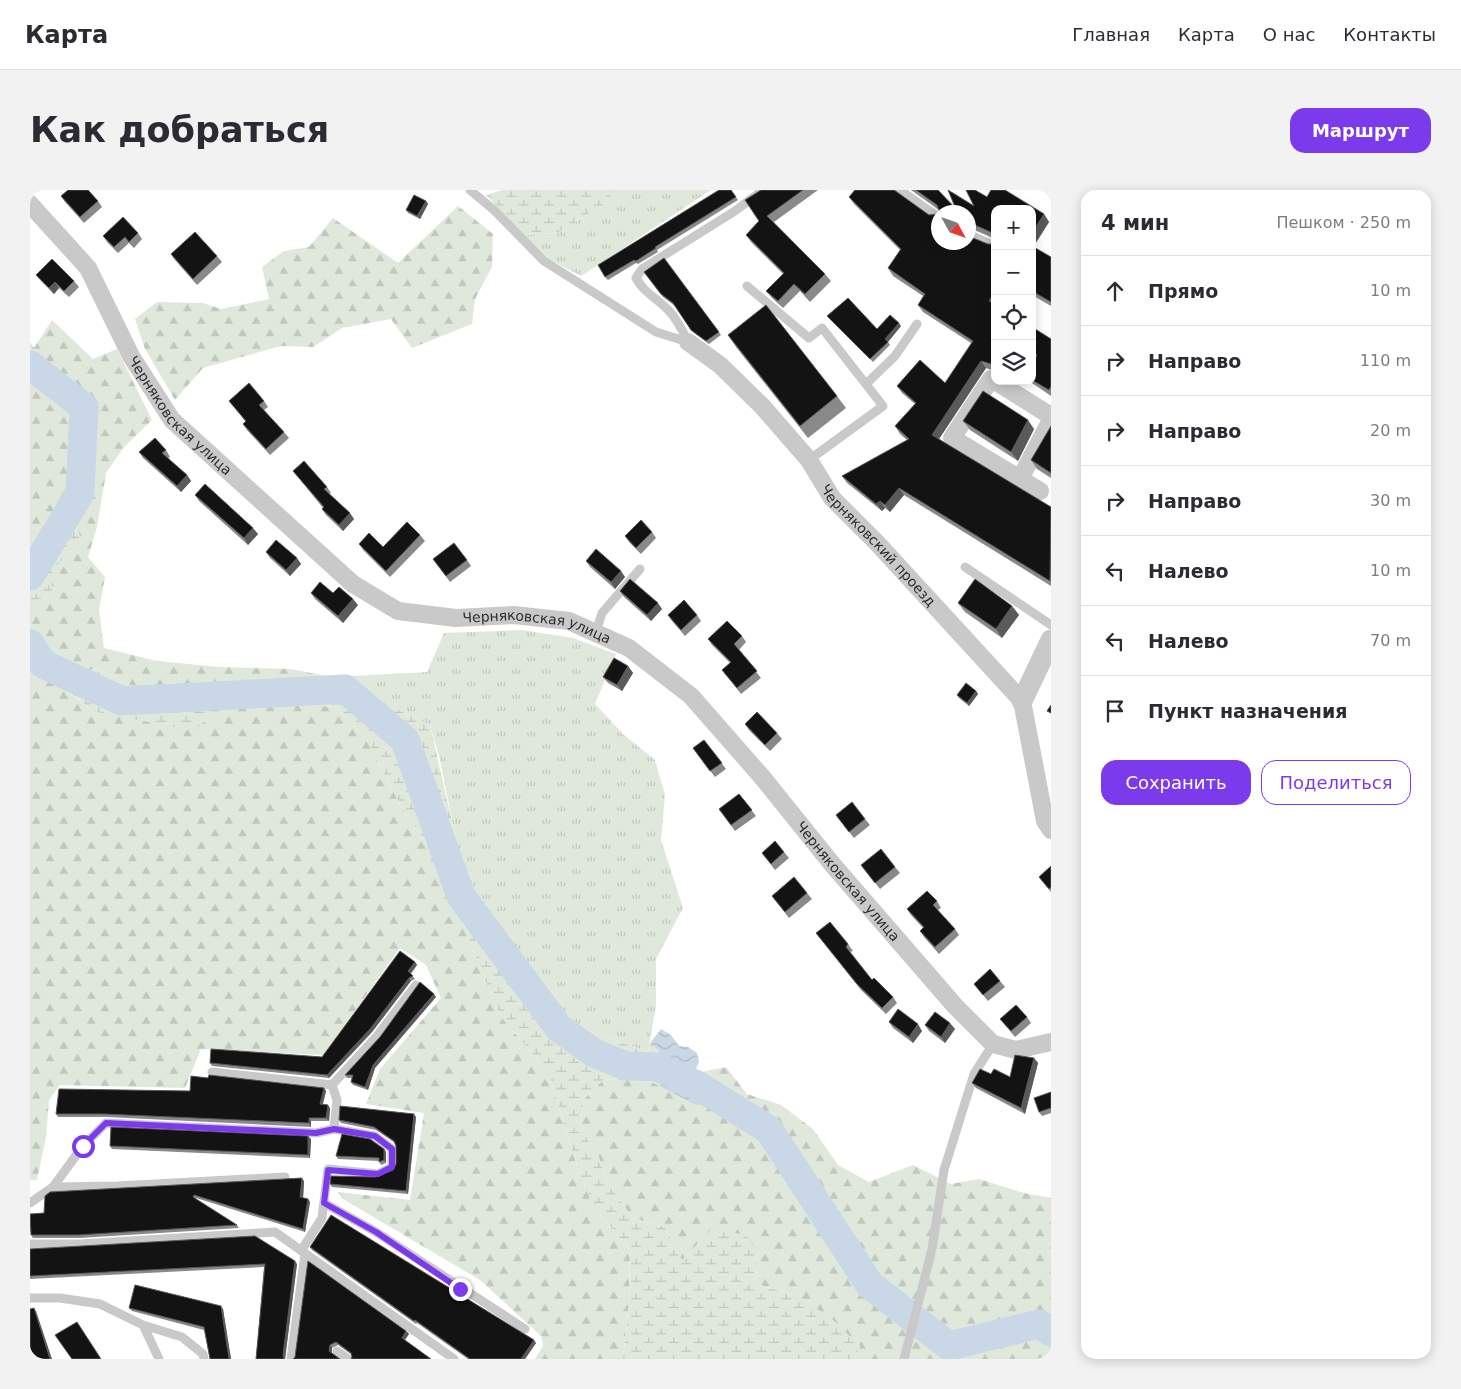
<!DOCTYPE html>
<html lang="ru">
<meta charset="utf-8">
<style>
:root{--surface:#fff;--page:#f2f2f3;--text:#2b2b33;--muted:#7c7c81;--line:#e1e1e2;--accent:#7c3aed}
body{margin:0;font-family:"DejaVu Sans",sans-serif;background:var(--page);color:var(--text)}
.controls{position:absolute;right:15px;top:15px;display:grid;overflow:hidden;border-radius:10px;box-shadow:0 2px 12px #0003}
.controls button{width:45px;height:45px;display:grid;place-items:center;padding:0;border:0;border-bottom:1px solid var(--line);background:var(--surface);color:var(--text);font:25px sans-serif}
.compass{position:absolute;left:901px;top:15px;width:45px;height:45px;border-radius:50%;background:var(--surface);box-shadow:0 2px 12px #0003;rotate:130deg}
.stop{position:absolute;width:15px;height:15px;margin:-11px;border:4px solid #7c3aed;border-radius:50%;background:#fff}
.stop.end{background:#7c3aed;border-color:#fff;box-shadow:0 1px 5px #0008}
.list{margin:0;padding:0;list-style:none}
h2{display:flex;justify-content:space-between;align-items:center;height:65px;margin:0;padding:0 20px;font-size:21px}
h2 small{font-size:16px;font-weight:400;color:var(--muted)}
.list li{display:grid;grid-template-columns:32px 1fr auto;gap:15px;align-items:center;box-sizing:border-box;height:70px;padding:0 20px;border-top:1px solid var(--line)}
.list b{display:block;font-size:19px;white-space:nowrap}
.list em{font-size:16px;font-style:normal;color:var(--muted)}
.actions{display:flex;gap:10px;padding:15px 20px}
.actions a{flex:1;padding:11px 0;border:1px solid var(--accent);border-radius:15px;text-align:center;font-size:18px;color:var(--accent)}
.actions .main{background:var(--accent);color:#fff}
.icon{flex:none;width:28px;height:28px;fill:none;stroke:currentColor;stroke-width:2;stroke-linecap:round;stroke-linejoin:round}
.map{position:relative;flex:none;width:1021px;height:1169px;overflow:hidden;border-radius:15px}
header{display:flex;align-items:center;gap:30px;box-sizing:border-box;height:70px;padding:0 25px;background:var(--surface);border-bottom:1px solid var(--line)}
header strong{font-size:24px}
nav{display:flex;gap:28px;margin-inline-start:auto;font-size:18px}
.intro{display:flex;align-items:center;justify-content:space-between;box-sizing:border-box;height:120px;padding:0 30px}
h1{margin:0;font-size:35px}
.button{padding:12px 22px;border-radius:15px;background:var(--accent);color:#fff;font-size:18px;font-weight:700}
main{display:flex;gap:30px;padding:0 30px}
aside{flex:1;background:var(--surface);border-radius:15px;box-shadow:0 2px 12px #0003}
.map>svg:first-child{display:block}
.grass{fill:url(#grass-tufts)}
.forest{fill:url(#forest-firs)}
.wetland{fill:url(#wetland-marsh)}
.water{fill:url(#water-waves)}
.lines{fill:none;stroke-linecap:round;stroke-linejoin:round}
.river{stroke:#c9d7e6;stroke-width:29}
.service{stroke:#c9c9c9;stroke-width:9}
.minor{stroke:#c9c9c9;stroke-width:18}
.tertiary{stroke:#c9c9c9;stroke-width:21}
.wall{fill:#898989}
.shaded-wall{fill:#5a5a5a}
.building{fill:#131313;stroke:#5a5a5a}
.route{stroke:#7c3aed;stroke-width:6}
.labels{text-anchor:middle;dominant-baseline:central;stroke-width:5;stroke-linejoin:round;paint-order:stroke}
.street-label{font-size:14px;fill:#2c2c2c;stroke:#fff}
</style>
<header>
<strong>Карта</strong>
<nav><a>Главная</a><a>Карта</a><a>О нас</a><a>Контакты</a></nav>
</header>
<div class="intro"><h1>Как добраться</h1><a class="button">Маршрут</a></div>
<main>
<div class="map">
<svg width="1021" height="1169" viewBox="0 0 1021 1169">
<defs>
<pattern id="grass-tufts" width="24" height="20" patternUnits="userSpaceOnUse" patternTransform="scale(1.25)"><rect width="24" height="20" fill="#e0e8db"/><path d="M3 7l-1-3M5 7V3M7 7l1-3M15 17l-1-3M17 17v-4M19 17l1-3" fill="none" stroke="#c0c7bc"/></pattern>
<pattern id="forest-firs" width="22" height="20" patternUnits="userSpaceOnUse" patternTransform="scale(1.25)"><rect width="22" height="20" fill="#e0e8db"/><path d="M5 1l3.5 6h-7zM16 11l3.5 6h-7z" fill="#c0c7bc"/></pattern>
<pattern id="wetland-marsh" width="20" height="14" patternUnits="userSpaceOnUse" patternTransform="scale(1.25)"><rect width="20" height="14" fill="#e0e8db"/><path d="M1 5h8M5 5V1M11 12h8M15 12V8" fill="none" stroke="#c0c7bc"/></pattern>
<pattern id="water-waves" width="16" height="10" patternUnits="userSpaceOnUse" patternTransform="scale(1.25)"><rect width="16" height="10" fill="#c9d7e6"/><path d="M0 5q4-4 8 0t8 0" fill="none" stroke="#adb9c5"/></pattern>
</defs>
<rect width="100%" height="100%" fill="#fff"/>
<path class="grass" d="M581,0H681L551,86L519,69L494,45L527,43L580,11Z
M492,440L543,448L586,464L565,514L594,545L625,570L635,605L631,650L653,718L626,769V815L618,862L535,832L442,704L424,640L410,570L400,535L301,487L397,482L414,443Z"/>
<path class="forest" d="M428,16L463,44L462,77L445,109L442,134L382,158L361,129L312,138L283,157L251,156L173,178L145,210L115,159L105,129L127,112L173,113L191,119L239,109L232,77L254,61L279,57L303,28L368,73Z
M22,130L63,169L87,159L122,230L94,257L76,283L67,337L58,367L75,387L69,420L74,458L127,471L190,477L261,479L301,487L292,516L305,517L335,547L371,616L406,667L469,824L519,884L544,967L563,1017L600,1060L599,1112L593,1169H505L513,1156L511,1146L450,1090L313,1009L308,1002L380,1010L394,923L336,914L350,879L411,808L396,775L370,758L293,865L171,859L155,898L30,895L19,910L16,947L7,990H0V485L33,498L63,521L154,497L100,495L67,478L50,483L22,461L0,434V411L22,407L21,382L38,363L52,354L47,337L48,321L0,361V152L4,158Z
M696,877L717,904L751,915L783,939L808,975L839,992L883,975L921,994L949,989L994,1003L1021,1008V1169H825L830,1156L766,1105L726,1094L728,1062L682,1039L652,1071L635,1037L602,1028L576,990L568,965L550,938L554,909L574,889L624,893L656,910L658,896L666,883Z"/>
<path class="wetland" d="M472,0H581L580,11L527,43L494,45L456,5Z
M38,306L48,321L47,337L52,354L38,363L22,382V407L0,411V361Z
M0,434L22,461L50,483L67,478L100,495L154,497L182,525L163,541L63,521L34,498L0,485Z
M301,487L400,535L424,640L442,704L535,832L618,862L620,853L629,861C624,876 626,884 633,898L624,893L574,889L554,909L550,938L568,965L576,990L602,1028L635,1037L652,1070L682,1039L716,1045L728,1062L726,1094L766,1105L800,1127L830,1156L825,1169H593L599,1112L600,1060L563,1017L544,967L519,884L469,824L406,667L371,616L335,547L305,517L292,516Z"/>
<path class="water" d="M631,839L641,845L649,856L658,857L667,863L669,872L658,896L688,904L689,913L666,915L633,898L626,883L625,872L629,861L620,853Z"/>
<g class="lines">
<path class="river" d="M0,175L54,217L50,303L0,386
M0,454L13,474L92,511L315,499L375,550L431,706L529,838L564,863L596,876L627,877L667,895L739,940L840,1095L919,1156L1009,1134L1021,1142"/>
<path class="service" d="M440,0L464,20L514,71L626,142L658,152
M870,0L908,27
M938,44L965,56
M717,96L779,148L792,138L853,216L779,270
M658,152C652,139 645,125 634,116C623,106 613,101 606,88L612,79L705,21L733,0
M836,194L865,166L887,134
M935,377L1021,435
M566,442L572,423L610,379
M302,895L347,846L386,795
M23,997L53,956L76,933L286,943L304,939L307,910L302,895L182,882
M0,1013L23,997L88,996L255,987
M294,1013L346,1042L495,1139
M0,1054H50L245,1042L424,1169
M271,1061L292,1028L298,979L348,984L362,977V959L345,946L304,939
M0,1108H30L70,1114L113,1135L152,1147L173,1164L174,1169
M113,1135L129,1169
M307,1161L318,1169
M261,1169L275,1064
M874,1169L902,1059L914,980L944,884L963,854"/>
<g class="minor">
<path id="s1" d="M0,14L58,78L101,166L142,230L323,394L368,421L426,428L484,425L539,431L599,458L661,506L732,587L802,674L925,816L963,854L986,860L1021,852"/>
<path id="s2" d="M658,152L690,175L732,216L779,270L802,308L848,354L992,511L1015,631L1021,640"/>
<path d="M965,191L961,189L922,248L1010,301"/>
<path d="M965,191L1021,226"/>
<path d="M990,289L1021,230"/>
</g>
<path class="tertiary" d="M992,511L1021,450"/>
</g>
<path class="wall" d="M701,0L708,10L627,60L628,62L608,74L606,73L578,90L575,87Z
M731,0H788L744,32L795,84L801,91L780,112L770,101L753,118L742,108L736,101L753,84L721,52L716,45L729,31Z
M825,0H865L899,25L908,24L909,20L881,0H908L926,19L918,0L944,16L936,0H945L957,7L961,0H975L1014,24L1019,32L1003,57L1021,67V116L1002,105V19H965V49L940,38H938V22H908V52H938V46L958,54H963L965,52V181L956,178L909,249L1021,317V396L874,305L860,322L855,318L852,321L817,293L812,286L877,250L870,244L865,236L885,214L872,203L867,196L890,170L915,193L941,153L893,122L888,115L893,106L863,86L858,78L870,60L824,14L819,7Z
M31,6L68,11L72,17L54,33L35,12Z
M396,11L398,14L390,29L378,23L376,20Z
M108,43L112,49L104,58L99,53L88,63L77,52L73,46Z
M141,64L187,66L192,72L167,95L145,70Z
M634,68L691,145L679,154L664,143L645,116L633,107L614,82Z
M6,85L44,91L49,97L39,107L29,98L24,104L11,91Z
M797,126L847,139L871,136L858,152L860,155L843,172Z
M1002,137L1021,149V206L999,191H1002V173L1005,168L1002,166Z
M698,145L807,206L816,218L778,248L706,157Z
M199,211H234L238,217L234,220L254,242L259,248L240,265L217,240L213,234L216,232Z
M933,231L1004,239L988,271L940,240Z
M1021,236V288L1007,279L1001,270Z
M136,260L140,267L138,268L157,285L161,291L151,302L113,268L109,262Z
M263,281L297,297L301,303L299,304L324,329L313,341L296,325L292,319L293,318Z
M165,305L228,344L218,355L169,311Z
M622,342L626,348L611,364L599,352L595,346Z
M390,345L395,351L360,387L333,360L329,354L353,357Z
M236,362L267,368L271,374L260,386L240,368Z
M403,369L437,370L441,376L420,392Z
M556,371L595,387L585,399L560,377Z
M590,401L632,419L621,431L594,407Z
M281,403L328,415L313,433L285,409Z
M928,413L982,416L989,425L972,448L935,422Z
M638,425H667L671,431L655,446L642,431Z
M712,446L716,452L709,460L731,488L711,504L692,480L700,473L682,455L678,449Z
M598,476L603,483L592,501L578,493L573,487Z
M946,501L948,504L939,516L929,508L927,505Z
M715,534L747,543L752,549L740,561L719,540Z
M674,550L696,579L685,587L663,558Z
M709,604L726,626L705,641L689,619Z
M806,625L835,629L840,635L824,648Z
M754,662L759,668L745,680L732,663Z
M1021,676V702L1009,687Z
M865,677L870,683L850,699L836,681Z
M777,703L782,709L759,728L742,706Z
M907,711L911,718L908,720L925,739L929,745L909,764L894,747L890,741L893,738L881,725L877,719Z
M786,743L818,754L823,761L820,762L842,790L863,807L867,813L856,824L831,800Z
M385,772L387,775L381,784L385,789L381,791L342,842L299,888L182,876L180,873L292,867Z
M970,791L975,797L958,811L944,794Z
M406,807L345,878L338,900L323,895L321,892L322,888H317L315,885Z
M997,827L1001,833L985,847L970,829Z
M859,832L892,841L883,853L863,838Z
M895,835L925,839L915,853L899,841Z
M1004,868L1008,873L995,924L946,898L942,893L961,884L980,887Z
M178,888L294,898L296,901L293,914L300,918L299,931H281V937L76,927H28L26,924L160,901Z
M1021,902V923L1012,926L1009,922Z
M386,927L378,1004L302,997L300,994L346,987L363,980L366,974V956L365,953L346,940L311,933L309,930Z
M281,949L280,968L82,959L80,956Z
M354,959L356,962V973L351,975L349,971L308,969L306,966Z
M274,991L273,1008L278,1009L280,1012L275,1042L166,1008V1009L207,1035L209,1038L50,1048H3L1,1045L14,1023Z
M280,1057L506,1153L495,1169H438L387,1133L386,1134L282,1060Z
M0,1059L267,1074L255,1169H226L234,1077L0,1089Z
M278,1071L376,1141L379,1144L375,1150L322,1167V1165L308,1155L302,1158V1163L265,1167Z
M99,1118L193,1119L201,1169H180L174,1140L102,1121Z"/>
<path class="shaded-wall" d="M396,11L398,14L390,29L387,26Z
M1014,24L1019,32L1002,59V43Z
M25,92L29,98L24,104L19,98Z
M965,101V117L959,111Z
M869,133L871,136L858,152L855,149Z
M951,171L956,178L907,252L902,245Z
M998,230L1004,239L988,271L981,262Z
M157,285L161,291L151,302L147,296Z
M869,298L874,305L860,322L855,315Z
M850,311L855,318L852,321L846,314Z
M320,323L324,329L313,341L309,335Z
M223,338L228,344L218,355L214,348Z
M267,368L271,374L260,386L256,380Z
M591,381L595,387L585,399L581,392Z
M323,409L328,415L313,433L308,426Z
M628,413L632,419L621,431L617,425Z
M982,416L989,425L972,448L966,439Z
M598,476L603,483L592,501L587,495Z
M946,501L948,504L939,516L937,513Z
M385,772L387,775L380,784L378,781Z
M379,788L381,791L342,842L299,888L297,885Z
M404,804L406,807L345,878L338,900L335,897L343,875Z
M920,833L925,839L915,853L911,847Z
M888,834L892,841L883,853L879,847Z
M1004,868L1008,873L995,924L991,918Z
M294,898L296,901L292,917L290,914Z
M298,915L300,918L299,931L296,928Z
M384,924L386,927L378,1004L376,1001Z
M279,928L281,931V937L279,933Z
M278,946L281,949L280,968L278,965Z
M354,959L356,962V973L354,970Z
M272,988L274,991L273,1010L270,1007Z
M278,1009L280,1012L275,1042L273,1039Z
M265,1071L267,1074L255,1169H254L253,1165Z
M191,1116L193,1119L201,1169H199Z
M4,1118L6,1121L22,1169H20Z
M376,1141L379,1144L374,1151L372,1148Z
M504,1150L506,1153L495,1169H491Z
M300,1155L302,1158V1164L299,1161Z"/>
<path class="building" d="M38,0H58L68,11L50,27L31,6Z
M689,0H701L706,7L625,57L626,58L606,71L604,70L575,87L568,75Z
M731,0H773L737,26L795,84L775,104L764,94L748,111L736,101L754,83L716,45L729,31L715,10Z
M825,0H864L899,25L908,24L909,20L907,15L886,0H908L926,19L918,0L944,16L936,0H945L957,7L961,0H975L1014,24L1002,43V19H965V48L963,43L938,32V22H908V52H938V46L958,54H963L965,52V101L959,111L965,114V175L951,171L902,245L1021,317L1020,391L869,298L855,315L850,311L846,314L812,286L879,249L865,236L886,213L867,196L890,170L915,193L943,151L888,115L895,104L858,78L871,59L819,7Z
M384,5L396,11L387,26L376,20Z
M93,27L108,43L99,52L95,47L84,57L73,46Z
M165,42L187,66L163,89L141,64Z
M1002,56L1021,67V112L1002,101Z
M634,68L689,142L676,151L661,140L643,113L631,104L614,82Z
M22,69L44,91L34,101L25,92L19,98L6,85Z
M818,108L847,139L860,125L869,133L855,149L858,152L840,169L797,126Z
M736,115L807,206L770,236L698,145Z
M1002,137L1021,149V196L1019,200L1002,190V173L1007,165L1002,162Z
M219,193L234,211L229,215L254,242L236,259L213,234L216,231L199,211Z
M953,201L998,230L981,262L933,231Z
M1021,236V283L1001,270Z
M125,248L136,260L132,263L157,285L147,296L109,262Z
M274,271L297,297L294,299L320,323L309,335L292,319L294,317L263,281Z
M175,294L223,338L214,348L165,305Z
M611,330L622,342L606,358L595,346Z
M377,332L390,345L356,381L329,354L339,343L353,357Z
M246,350L267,368L256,380L236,362Z
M424,353L437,370L416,386L403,369Z
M566,359L591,381L581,392L556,371Z
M600,389L628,413L617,425L590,401Z
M945,389L982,416L966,439L928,413Z
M290,392L303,403L309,397L323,409L308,426L281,403Z
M654,410L667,425L651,440L638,425Z
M697,431L712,446L704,454L727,481L707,498L692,480L701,472L678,449Z
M584,468L598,476L587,495L573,487Z
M936,493L946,501L937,513L927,505Z
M1021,515V523L1017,521Z
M727,522L747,543L735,555L715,534Z
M674,550L692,573L680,581L663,558Z
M709,604L722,620L701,635L689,619Z
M822,612L835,629L819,642L806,625Z
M745,651L754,662L741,674L732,663Z
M851,659L865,677L845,693L831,675Z
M1021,676V697L1019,699L1009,687Z
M764,687L777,703L755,722L742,706Z
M897,701L907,711L903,715L925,739L905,757L890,741L894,737L877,719Z
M800,732L818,754L816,757L842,790L844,788L863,807L852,818L827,794L786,743Z
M370,761L385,772L378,781L383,786L379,788L340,839L297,885L180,873L181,859L292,867Z
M960,779L970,791L953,805L944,794Z
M390,792L404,804L343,875L335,897L321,892L323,885H315L350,847Z
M986,815L997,827L981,841L970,829Z
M868,819L888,834L879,847L859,832Z
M905,822L920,833L911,847L895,835Z
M985,865L1004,868L991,918L942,893L950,879L961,884L964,879L980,887Z
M179,885L294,898L290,914L298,915L296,928H279V933L74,924H26L29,899L160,901L161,886L178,888Z
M1021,902V918L1009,922L1004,908Z
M310,916L384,924L376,1001L300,994L301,986L346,987L363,980L366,974V956L364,951L344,937L309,930Z
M81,937L278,946V965L80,956Z
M312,944L340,949L354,959V970L349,972V968L306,966Z
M272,988L270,1007L278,1009L273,1039L164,1005L163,1007L207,1035L48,1045H1L0,1024L14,1023L15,1006L20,1002Z
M301,1025L504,1150L491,1169H440L385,1130L384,1131L280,1057Z
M225,1046L265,1071L253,1165L254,1169H226L235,1074L0,1086V1059Z
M278,1071L376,1141L372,1148L401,1169H321L322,1167L321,1163L306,1152L300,1155L299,1161L310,1169H263L265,1167Z
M105,1095L191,1116L199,1169H180L174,1137L99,1118Z
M4,1118L20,1169H1L0,1166V1119Z
M47,1132L71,1169H42L25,1145Z"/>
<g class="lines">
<path class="route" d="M53,956L76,933L286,943L304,939L345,946L362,959V977L348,984L298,980L294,1013L346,1042L430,1099"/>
</g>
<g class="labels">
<g class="street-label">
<text stroke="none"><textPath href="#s1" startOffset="262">Черняковская улица</textPath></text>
<text stroke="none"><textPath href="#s2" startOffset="280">Черняковский проезд</textPath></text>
<text stroke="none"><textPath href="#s1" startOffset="698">Черняковская улица</textPath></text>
<text stroke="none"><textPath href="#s1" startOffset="1116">Черняковская улица</textPath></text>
</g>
</g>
</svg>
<div class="controls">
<button>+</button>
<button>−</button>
<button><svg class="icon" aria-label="locate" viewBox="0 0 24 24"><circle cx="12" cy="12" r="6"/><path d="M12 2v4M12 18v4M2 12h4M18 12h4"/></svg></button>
<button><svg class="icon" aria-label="layers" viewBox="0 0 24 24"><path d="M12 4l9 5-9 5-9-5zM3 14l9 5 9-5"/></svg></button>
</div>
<svg class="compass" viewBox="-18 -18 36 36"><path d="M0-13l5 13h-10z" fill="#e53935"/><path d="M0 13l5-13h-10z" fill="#7c7c81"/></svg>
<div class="stop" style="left:53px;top:956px"></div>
<div class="stop end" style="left:430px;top:1099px"></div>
</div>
<aside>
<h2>4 мин<small>Пешком · 250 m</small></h2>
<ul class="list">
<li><svg class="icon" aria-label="ahead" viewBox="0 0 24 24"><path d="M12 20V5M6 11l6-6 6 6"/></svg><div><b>Прямо</b></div><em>10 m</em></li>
<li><svg class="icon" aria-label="right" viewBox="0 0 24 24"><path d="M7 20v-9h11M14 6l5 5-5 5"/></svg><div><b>Направо</b></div><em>110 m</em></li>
<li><svg class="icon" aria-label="right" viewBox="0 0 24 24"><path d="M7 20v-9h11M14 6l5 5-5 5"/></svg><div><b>Направо</b></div><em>20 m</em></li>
<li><svg class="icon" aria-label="right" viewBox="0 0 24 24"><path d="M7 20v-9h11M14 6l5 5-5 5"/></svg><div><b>Направо</b></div><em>30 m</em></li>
<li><svg class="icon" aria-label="left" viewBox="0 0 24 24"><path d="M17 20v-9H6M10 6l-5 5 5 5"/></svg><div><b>Налево</b></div><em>10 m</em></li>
<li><svg class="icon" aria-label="left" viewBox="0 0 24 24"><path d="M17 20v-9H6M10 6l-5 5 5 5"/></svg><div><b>Налево</b></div><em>70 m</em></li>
<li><svg class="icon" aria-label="arrive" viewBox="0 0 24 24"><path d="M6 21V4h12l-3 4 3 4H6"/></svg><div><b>Пункт назначения</b></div></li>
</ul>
<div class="actions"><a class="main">Сохранить</a><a>Поделиться</a></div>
</aside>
</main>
